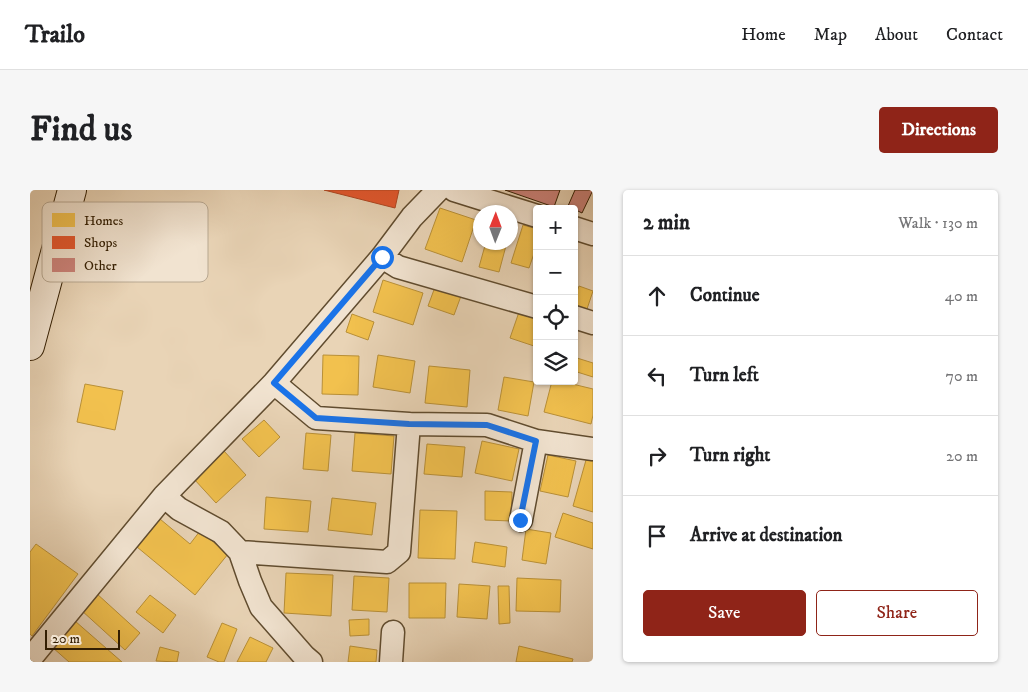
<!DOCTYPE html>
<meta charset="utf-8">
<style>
:root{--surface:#fff;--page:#f6f6f6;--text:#202124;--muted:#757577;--line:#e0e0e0;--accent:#8f2418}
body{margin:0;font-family:"IM FELL DW Pica",serif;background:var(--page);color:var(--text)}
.controls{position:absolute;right:15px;top:15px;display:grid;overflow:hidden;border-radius:5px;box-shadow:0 1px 4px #0004}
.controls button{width:45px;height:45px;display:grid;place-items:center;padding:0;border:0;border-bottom:1px solid var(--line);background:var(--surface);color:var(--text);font:25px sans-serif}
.compass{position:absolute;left:443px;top:15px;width:45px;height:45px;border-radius:50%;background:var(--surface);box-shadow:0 1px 4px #0004;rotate:1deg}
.scale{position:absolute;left:15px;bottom:12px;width:75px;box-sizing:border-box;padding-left:5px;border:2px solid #331e02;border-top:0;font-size:14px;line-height:18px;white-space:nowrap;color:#331e02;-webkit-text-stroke:4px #f1e3d0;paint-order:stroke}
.stop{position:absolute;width:15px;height:15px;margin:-11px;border:4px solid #1a73e8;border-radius:50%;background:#fff}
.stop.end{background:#1a73e8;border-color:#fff;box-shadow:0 1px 5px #0008}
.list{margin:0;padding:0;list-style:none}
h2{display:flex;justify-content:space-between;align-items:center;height:65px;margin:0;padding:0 20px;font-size:21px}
h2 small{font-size:16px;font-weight:400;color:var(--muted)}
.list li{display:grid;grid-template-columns:32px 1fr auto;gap:15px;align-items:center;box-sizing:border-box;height:80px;padding:0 20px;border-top:1px solid var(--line)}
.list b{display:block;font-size:19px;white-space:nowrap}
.list em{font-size:16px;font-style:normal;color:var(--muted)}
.actions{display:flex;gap:10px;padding:15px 20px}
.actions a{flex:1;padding:11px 0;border:1px solid var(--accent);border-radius:5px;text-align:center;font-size:18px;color:var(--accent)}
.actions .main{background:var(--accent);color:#fff}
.icon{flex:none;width:28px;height:28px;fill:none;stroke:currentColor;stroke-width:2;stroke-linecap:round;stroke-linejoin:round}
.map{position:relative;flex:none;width:563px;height:472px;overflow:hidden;border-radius:5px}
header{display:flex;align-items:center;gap:30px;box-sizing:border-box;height:70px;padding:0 25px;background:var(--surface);border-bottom:1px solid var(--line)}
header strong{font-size:24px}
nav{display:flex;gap:28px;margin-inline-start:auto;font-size:18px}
.intro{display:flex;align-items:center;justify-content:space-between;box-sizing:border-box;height:120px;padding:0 30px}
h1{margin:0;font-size:35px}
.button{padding:12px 22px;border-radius:5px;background:var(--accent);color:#fff;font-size:18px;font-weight:700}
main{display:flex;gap:30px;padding:0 30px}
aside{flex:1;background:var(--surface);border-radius:5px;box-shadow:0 1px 4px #0004}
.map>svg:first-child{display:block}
.homes{fill:#f2c14e;stroke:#b99037}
.shops{fill:#e4572e;stroke:#af4621}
.building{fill:#cd837b;stroke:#331e02}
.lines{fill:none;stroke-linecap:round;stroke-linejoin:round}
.street-casing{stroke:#604c2f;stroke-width:25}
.secondary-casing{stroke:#331e02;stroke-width:30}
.street{stroke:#f1e3d0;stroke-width:22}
.secondary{stroke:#f1e3d0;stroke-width:28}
.route{stroke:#1a73e8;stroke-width:6}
.key{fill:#f1e3d0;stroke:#b8a892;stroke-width:1}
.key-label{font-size:14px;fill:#331e02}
</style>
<header>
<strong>Trailo</strong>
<nav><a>Home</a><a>Map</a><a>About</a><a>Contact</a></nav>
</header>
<div class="intro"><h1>Find us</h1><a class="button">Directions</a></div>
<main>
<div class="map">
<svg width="563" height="472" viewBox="0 0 563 472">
<rect width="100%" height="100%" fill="#e9d4b6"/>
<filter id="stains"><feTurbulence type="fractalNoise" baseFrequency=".004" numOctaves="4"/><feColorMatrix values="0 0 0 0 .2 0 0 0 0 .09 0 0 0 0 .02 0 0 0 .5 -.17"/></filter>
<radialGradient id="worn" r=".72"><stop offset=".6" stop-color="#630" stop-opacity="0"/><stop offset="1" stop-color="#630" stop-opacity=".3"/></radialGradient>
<path class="homes" d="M410,18L446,30L432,72L395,59Z
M493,35L507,39V55L499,78L481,73Z
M456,52H477L469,82L449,77Z
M353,90L393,103L383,135L343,122Z
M549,96L563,101L557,119L544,115V110Z
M405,97L431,106L424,125L398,116Z
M489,122L507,128V157L480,148Z
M322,124L344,132L338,150L316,142Z
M293,165L329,166L328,205L292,204Z
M348,165L385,171L380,203L343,197Z
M547,168L563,173V187L544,181V176Z
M399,176L440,180L437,217L395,213Z
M474,187L504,192L498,226L468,220Z
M522,191H530L563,199V225L561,234L514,222Z
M55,194L93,201L85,240L47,232Z
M234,230L250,247L229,267L212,249Z
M276,243L301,245L298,281L273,279Z
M325,243L364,246L361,284L322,281Z
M452,251L489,259L482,291L445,283Z
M397,254L435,257L432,287L394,284Z
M194,261L216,285L186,313L164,289Z
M518,265L546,271L538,307L510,301Z
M556,270L563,271V322L543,316Z
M455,301L482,302L481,331L455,330Z
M236,307L281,311L278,342L234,339Z
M302,308L346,313L342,345L298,340Z
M390,320L427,321L425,369L388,368Z
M533,323L563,333V359L525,347Z
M130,329L160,354L170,341L198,364L165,405L107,357Z
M496,339L521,343L516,374L492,370Z
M445,352L477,357L475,377L442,372Z
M6,354L48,384L2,446L0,444V362Z
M256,383L303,385L301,426L254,423Z
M324,386L359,388L357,422L322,420Z
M487,388L531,390L530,422L486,421Z
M379,393H416L415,428H379Z
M429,394L460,396L457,429L427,427Z
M468,396H479L480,433L469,434Z
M66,403L110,443L95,460L51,420Z
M120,405L146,425L133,443L106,422Z
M339,429V445L320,446L319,430Z
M45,431L92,472H39L22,457Z
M192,433L207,439L194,472H189L177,467Z
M220,447L243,458L236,472H207Z
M320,456L347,460L346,472H318Z
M489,456L543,469L542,472H486Z
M130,457L149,462L147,472L126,471Z"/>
<path class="shops" d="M294,0H369L365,18Z"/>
<path class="building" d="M475,0H530L524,17Z
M545,0H563L552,23L538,16Z"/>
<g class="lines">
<g class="street-casing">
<path id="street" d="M424,0L507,26
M544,38L563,44
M352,67L368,77L507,117
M544,127L563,133
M244,193L286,228L379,234L457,235L506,251L563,259
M134,306L149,319L191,342L210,362L220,391L231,417L274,466L281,472
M491,330L506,251
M210,362L357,372L369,362L379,234
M0,469L134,306L244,193L352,67L382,27L408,0
M361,472L363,442"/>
</g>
<g class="secondary-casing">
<path id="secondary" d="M0,156L42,0"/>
</g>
<use href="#street" class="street"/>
<use href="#secondary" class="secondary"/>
</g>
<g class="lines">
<path class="route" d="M352,67L244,193L286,228L379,234L457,235L506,251L490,330"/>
</g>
<rect x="12" y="12" width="166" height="80" rx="8" class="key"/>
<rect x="22" y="23" width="23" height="14" fill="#f2c14e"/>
<rect x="22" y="46" width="23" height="13" fill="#e4572e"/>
<rect x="22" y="68" width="23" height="14" fill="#cd837b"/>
<g class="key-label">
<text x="54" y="35">Homes</text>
<text x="54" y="57">Shops</text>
<text x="54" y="80">Other</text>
</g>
<rect width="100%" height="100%" filter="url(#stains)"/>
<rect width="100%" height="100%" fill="url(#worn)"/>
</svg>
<div class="controls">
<button>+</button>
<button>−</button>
<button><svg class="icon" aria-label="locate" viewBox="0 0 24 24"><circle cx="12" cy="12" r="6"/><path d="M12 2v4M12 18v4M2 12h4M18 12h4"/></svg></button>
<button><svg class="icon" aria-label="layers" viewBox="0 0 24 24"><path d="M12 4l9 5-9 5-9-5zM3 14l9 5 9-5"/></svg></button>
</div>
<svg class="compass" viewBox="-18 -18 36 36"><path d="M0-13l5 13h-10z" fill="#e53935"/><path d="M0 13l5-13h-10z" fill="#757577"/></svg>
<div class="scale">20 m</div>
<div class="stop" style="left:352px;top:67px"></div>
<div class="stop end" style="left:490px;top:330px"></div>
</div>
<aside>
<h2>2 min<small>Walk · 130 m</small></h2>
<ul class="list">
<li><svg class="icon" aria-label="ahead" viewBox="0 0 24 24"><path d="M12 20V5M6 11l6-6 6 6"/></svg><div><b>Continue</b></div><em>40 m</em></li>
<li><svg class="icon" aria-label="left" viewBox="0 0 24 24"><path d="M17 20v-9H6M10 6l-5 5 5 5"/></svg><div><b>Turn left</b></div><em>70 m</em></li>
<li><svg class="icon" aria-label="right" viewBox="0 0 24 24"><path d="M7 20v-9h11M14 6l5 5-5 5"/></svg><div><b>Turn right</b></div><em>20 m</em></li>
<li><svg class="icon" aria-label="arrive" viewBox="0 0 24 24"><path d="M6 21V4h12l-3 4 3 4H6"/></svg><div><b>Arrive at destination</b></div></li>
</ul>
<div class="actions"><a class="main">Save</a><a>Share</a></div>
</aside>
</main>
